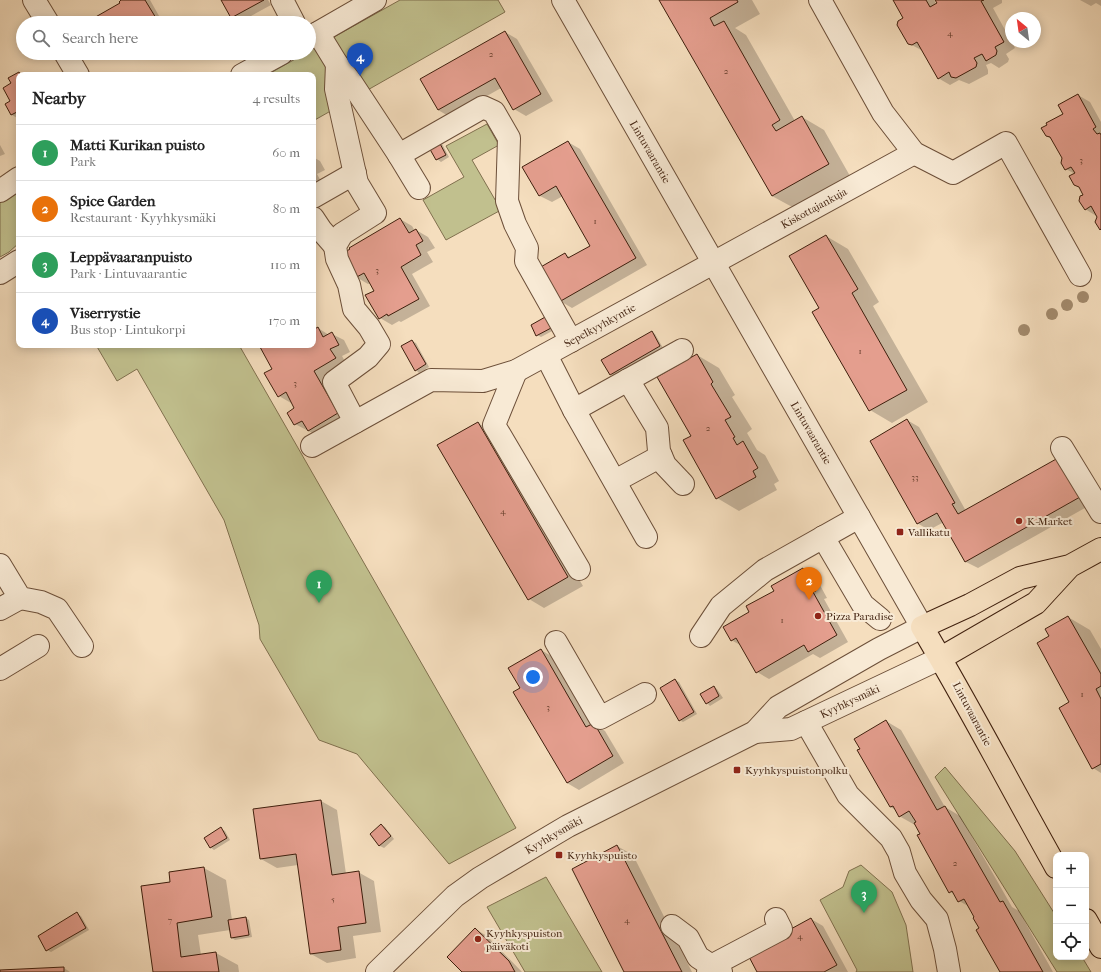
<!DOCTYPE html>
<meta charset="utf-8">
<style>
:root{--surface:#fff;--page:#f6f6f6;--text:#222;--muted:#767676;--line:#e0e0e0;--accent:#7c3aed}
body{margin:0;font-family:"IM FELL French Canon",serif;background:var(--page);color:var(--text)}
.controls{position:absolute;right:12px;bottom:12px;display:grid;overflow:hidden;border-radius:8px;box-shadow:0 2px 10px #0003}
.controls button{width:36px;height:36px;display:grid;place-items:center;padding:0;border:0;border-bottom:1px solid var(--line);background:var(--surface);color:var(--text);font:20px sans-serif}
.compass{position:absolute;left:1005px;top:12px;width:36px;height:36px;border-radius:50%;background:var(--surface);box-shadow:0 2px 10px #0003;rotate:331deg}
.you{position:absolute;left:533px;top:677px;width:14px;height:14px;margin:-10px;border:3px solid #fff;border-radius:50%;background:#1a73e8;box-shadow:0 0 0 6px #1a73e833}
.badge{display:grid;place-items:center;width:26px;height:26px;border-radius:50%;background:var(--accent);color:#fff;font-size:13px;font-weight:700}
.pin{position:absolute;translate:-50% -33px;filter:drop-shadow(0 1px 2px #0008)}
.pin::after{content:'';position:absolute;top:21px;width:14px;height:12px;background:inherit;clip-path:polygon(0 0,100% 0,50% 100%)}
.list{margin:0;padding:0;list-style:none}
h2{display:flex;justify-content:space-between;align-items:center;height:52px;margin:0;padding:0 16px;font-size:17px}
h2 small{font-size:13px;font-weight:400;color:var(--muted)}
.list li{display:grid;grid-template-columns:26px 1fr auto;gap:12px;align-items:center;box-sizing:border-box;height:56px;padding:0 16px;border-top:1px solid var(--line)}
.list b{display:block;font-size:15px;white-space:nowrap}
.list p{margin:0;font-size:13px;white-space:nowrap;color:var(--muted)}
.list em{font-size:13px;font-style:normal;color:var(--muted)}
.icon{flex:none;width:22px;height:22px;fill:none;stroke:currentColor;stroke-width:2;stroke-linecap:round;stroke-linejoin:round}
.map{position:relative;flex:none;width:1101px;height:972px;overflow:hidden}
.search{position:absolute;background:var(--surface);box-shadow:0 2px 10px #0003;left:16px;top:16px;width:300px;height:44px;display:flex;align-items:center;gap:10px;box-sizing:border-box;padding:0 14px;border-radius:22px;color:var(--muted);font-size:15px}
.panel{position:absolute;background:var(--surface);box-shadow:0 2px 10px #0003;left:16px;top:72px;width:300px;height:276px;border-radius:8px}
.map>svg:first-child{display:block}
.green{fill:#c1c08e;stroke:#80704e}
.shadow{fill:#0003}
.building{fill:#e49e8e;stroke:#3f1f0d}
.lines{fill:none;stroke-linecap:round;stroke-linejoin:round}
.minor-casing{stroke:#6c4f39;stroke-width:24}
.major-casing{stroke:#3f1f0d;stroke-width:24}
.minor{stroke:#f8ead5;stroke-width:22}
.major{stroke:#f5debe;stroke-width:22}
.tree{fill:#a38b6e}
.poi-dot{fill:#8f2418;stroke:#f8ead5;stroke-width:1.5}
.labels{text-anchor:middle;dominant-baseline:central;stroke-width:4;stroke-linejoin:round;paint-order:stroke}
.number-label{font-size:9px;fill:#683f2d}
.street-label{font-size:11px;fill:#3f1f0d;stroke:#f8ead5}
.poi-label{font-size:11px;fill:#3f1f0d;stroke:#f8ead5;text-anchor:start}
</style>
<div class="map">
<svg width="1101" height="972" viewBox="0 0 1101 972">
<rect width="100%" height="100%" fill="#f5debe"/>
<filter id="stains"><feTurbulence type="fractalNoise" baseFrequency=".005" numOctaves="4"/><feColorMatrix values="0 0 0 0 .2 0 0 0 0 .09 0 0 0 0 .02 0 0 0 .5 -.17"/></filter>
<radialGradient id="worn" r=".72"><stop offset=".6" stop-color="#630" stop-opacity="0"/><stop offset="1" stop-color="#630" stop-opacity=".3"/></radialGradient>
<path class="green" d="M400,0H498L505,12L313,121V75H267L306,53H309V51Z
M487,124L499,145L472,160L501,210L446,240L423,200L464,177L446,146Z
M19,186V243L9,252L0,257V199Z
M96,345H239L516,828L449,864L357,754L319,740L260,639L259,625L224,520L137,369L117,381Z
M945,767L1015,851L1056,916V957H1082L1091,972H1057L935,777Z
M861,865L892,892L906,925L913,972H856L857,970L820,900L843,887L849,871Z
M546,877L602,972H525L487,907Z"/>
<path class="shadow" d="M123,0H150L163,23H87L121,4Z
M222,0H268L271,5L240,22L232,18Z
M661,0H752L760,14L735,28L746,35L795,121L802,117L824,130L850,176L794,208L772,196Z
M894,0H934L936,4L938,3L937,0H1002V3L993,8L1015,48L1006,54L1009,59L1008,62L999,68L991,63L986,65L988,70V74L969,84L959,80L950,85L938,78L923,51L908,43L905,18Z
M1080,0H1101V6L1096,3L1091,6Z
M505,32L517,39L553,101L526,116L514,109L501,88L450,117L438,110Z
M19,73L23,75H19V119L12,115V102Z
M1078,95L1090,102L1101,122V229L1098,217L1085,209V195L1075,174L1066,169L1063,158L1052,139L1046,136L1064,114Z
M441,142L449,157L441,162L437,159L429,144Z
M568,142L580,149L647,265L572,308L560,301L565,254L571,258L591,246L563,196L552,202L540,196L524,168Z
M0,145L5,154L0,156Z
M313,157L320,161L325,170L317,174L323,185L313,191Z
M400,219L412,226L415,231L416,230L428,237L435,248L427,252L433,262L412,274L430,306L401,322L399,321L392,325L380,318L375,291L370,283L368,284L356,277Z
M826,236L848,249L879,302L873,306L928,402L892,423L870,410L820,308Z
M551,320L556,329L541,337L537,335Z
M318,328L329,335L332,334L344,340L350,352L342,356L347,365L350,420L320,437L295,424L296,408L292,402L291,403L279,396L273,369L266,345H313V331Z
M652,332L655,334L663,348L614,376L611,374Z
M412,341L416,343L429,367L419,373L416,370Z
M697,355L719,368L735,395L732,397L752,429L747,433L757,450L765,455L779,481L774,484L777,490L739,511L717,498L692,437Z
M907,420L919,427L966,511L1058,459L1092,504L978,568L966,562L944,522L929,530L917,523Z
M478,423L493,432L583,586L544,608L529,599Z
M803,569L815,576L827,598L824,599L848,642L820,658L813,654L769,679L757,672L742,646L731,640L750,612Z
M1068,617L1090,630L1101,649V773L1093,768L1071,703L1051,636Z
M541,650L553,657L594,724L605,731L624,763L579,790L567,783L522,688Z
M675,680L679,682L697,714L683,722L679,720Z
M714,687L717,689L723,698L710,706L707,703Z
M886,721L901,730L945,807L960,816L1012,907L1019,911L1053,972H1001L970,907L959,901L956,895L950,892L921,834L915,825L899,816L896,810L890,807Z
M321,801L337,810L346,874L358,872L374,881L381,932L353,936L356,958L327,963L311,954L298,865L277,868L261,859L254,810Z
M381,825L385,827L394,839L384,848L380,846L371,834Z
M221,829L225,831L230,840L214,850L210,847Z
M617,846L633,855L692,972H625Z
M204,868L226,880L232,920L246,918L249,920L252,937L235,940L232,938L230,930L198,935L201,955L216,953L238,965L239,972H154L171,882L170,873Z
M77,914L81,916L89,930L51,952L47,950Z
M811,919L823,926L848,972H758Z
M475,929L487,936L522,972H463Z
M64,968L70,972H0V971Z"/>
<path class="building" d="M121,0H145L159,23H85L120,3L119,2Z
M221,0H264L231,18Z
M659,0H737L738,2L710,18L714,26L724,21L780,120L772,125L776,131L802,116L829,164L772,196Z
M893,0H926L930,7L937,3L935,0H984L981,1L1004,42L995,47L997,51L996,55L986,61L982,54L974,58L977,63L976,67L956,78L951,77L949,72L938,79L917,42L912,45L908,44L897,25L898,21L903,18Z
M505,31L541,94L513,110L495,78L438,110L420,79Z
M19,72L21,75H19V116L17,112L11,115L5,104L10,101L3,88L11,83L8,78Z
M1078,94L1096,127L1093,129L1097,134L1100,133L1101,135V229L1100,230L1095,222L1097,217L1091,206L1085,210L1079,201L1080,196L1083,195L1079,187L1074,185L1069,176L1075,173L1071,167L1065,170L1061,163L1062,158L1050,137L1046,136L1041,128L1047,125L1046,123L1063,114L1058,105Z
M437,138L446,155L436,160L427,144Z
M568,141L636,258L559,302L539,268L565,253L568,258L590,246L556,186L539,196L522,167Z
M400,218L409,233L416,229L423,241L416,245L421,255L401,267L419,299L388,316L387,314L379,319L365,295L374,291L364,273L355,278L342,254L350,249L349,248Z
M826,235L858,289L852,293L907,390L869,411L812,312L819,308L789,256Z
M547,316L553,327L536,336L531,325Z
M318,327L323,337L332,332L339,345L330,349L336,358L314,371L338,413L308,431L302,421L294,425L287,413L294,408L286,392L278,397L264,373L272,369L260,347L264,345H313V330Z
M652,331L660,346L610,375L601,360Z
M412,340L426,364L415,371L401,346Z
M697,354L713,382L711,384L731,417L725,420L735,437L733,438L737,445L743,441L758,468L753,471L756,477L716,499L683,440L691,436L657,377Z
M907,419L955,503L952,504L958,514L1058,458L1080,497L965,562L937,513L917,524L870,441Z
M478,422L568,577L528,600L437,445Z
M803,568L816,591L813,592L837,635L808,652L804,645L756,673L736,638L731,641L723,627L749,612L746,606L774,591L771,586Z
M1068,616L1101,674V686L1096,689L1101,699V764L1092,769L1059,708L1069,702L1037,643L1049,636L1045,629Z
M541,649L586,727L594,723L613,756L567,783L513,692L520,688L508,668Z
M675,679L694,712L679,721L660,688Z
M714,686L719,696L706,704L700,694Z
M886,720L937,810L945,806L1000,902L1003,901L1043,972H1000L976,930L979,928L973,918L974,917L964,899L958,902L952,891L949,893L917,835L920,834L914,823L916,822L909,811L899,817L893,806L890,807L857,750L860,749L854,739Z
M321,800L332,875L359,871L366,923L338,927L341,950L310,954L296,854L260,859L253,809Z
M381,824L391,836L379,846L370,834Z
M221,827L227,838L210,848L204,838Z
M617,845L682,972H624L572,869Z
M204,867L212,917L177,923L181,957L216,952L219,972H153L141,886L170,882L169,872Z
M77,912L86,928L46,951L38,936Z
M246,917L249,935L231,938L228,920Z
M811,918L837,965L824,972H757L747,953Z
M475,928L509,961L515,972H462L447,957Z
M64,967V972H0V970Z"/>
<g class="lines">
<g class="minor-casing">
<g id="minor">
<path d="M34,0L48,23"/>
<path d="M282,0L294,23"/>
<path d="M820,0L883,113L914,153L953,173L1006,143L1080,275"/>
<path d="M318,33L337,64L351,82L399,155L419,188"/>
<path d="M309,38L375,0"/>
<path d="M65,53L78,75"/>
<path d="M337,64L336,89L357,183L375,213L342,234L335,246L337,259L349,285L354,309L369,327L379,344L368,357L334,382L355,422"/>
<path d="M242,75L282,53"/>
<path d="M399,155L483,107L494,112L509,138L507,201L515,224L527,248L526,261L571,341"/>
<path d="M0,191L19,178"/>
<path d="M313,197L355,173"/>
<path d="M313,218L321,230L335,246"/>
<path d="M0,273L19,261"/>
<path d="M546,355L574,410L646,537"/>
<path d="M516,371L494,425L579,569"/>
<path d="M628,380L657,428L659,451L665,465L683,484"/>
<path d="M574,410L682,350"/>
<path id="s1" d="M312,446L431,380L483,381L516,371L914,153"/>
<path d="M1062,448L1101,512"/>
<path d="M615,481L661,456"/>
<path d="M823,537L863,605L880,619"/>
<path d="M0,565L20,598L41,602L57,609L82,646"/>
<path d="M0,609L20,598"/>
<path d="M701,636L721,606L765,570L859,517"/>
<path d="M556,642L600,718L645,694"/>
<path d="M0,669L38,646"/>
<path d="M806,722L848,795L891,838L899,852L905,873L921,900L937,919L945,949L949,972"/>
<path id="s2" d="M755,732L791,729L941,658"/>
<path d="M672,926L688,938L698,957L721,972"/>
<path id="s3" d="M377,972L455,896L480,878L568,826L755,732L778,707L879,649L922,627L563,0"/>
<path d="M708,972L711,966L781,929L776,919"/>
</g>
</g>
<g class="major-casing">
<path id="major" d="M941,658L1036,603L1070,566
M1056,867C1011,787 969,706 922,627L970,605L1020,578L1070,566L1101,549
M1086,920L1101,947"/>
</g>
<use href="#minor" class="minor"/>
<use href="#major" class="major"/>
</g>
<g class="tree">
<circle cx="1083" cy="297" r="6"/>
<circle cx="1067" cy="305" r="6"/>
<circle cx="1052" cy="314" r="6"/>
<circle cx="1024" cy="330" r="6"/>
</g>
<g class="poi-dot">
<circle cx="1019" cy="521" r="4"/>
<rect x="896" y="528" width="8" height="8" rx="2"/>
<circle cx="818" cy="616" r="4"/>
<rect x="733" y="766" width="8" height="8" rx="2"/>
<rect x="555" y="851" width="8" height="8" rx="2"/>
<circle cx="478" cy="939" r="4"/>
</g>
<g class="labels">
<g class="number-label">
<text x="950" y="33">4</text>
<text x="491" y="54">2</text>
<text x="726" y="71">2</text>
<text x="1081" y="160">3</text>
<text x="595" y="221">1</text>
<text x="377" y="270">3</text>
<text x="860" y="351">1</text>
<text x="295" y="383">3</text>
<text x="708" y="428">2</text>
<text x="915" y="477">33</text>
<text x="503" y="511">4</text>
<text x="782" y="620">1</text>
<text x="1082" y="694">1</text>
<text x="548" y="707">3</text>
<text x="955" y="863">2</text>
<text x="333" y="899">5</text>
<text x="170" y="920">7</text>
<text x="627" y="920">4</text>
<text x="800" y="936">4</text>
</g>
<g class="street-label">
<text transform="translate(650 152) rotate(60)">Lintuvaarantie</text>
<text stroke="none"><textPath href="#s1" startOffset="562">Kiskottajankuja</textPath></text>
<text stroke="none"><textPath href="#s1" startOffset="318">Sepelkyyhkyntie</textPath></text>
<text transform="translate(811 433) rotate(60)">Lintuvaarantie</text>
<text stroke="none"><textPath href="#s2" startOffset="101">Kyyhkysmäki</textPath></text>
<text transform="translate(972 714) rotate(62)">Lintuvaarantie</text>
<text stroke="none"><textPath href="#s3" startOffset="225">Kyyhkysmäki</textPath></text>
</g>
<g class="poi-label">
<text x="1027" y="521">K-Market</text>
<text x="908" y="532">Vallikatu</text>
<text x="826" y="616">Pizza Paradise</text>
<text x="745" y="770">Kyyhkyspuistonpolku</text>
<text x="567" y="855">Kyyhkyspuisto</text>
<text x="486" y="933">Kyyhkyspuiston<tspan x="486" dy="13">päiväkoti</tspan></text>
</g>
</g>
<rect width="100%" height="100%" filter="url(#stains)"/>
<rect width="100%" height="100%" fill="url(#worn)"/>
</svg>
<div class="controls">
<button>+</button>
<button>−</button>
<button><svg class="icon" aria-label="locate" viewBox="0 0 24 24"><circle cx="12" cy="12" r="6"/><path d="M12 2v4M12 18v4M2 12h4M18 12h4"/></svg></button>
</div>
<svg class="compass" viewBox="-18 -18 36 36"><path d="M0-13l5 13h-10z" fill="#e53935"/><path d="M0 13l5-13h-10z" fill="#767676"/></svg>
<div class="you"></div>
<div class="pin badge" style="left:319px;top:603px;background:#2e9e5b">1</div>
<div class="pin badge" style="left:809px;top:600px;background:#e8710a">2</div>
<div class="pin badge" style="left:864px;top:913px;background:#2e9e5b">3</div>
<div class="pin badge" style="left:360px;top:76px;background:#1a4fb4">4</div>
<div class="search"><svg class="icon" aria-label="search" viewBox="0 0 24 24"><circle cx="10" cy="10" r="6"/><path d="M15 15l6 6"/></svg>Search here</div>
<section class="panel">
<h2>Nearby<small>4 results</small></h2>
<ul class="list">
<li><span class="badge" style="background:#2e9e5b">1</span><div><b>Matti Kurikan puisto</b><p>Park</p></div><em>60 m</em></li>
<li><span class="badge" style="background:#e8710a">2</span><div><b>Spice Garden</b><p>Restaurant · Kyyhkysmäki</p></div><em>80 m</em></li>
<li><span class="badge" style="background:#2e9e5b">3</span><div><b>Leppävaaranpuisto</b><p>Park · Lintuvaarantie</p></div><em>110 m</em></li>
<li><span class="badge" style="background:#1a4fb4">4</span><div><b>Viserrystie</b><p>Bus stop · Lintukorpi</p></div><em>170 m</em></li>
</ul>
</section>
</div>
